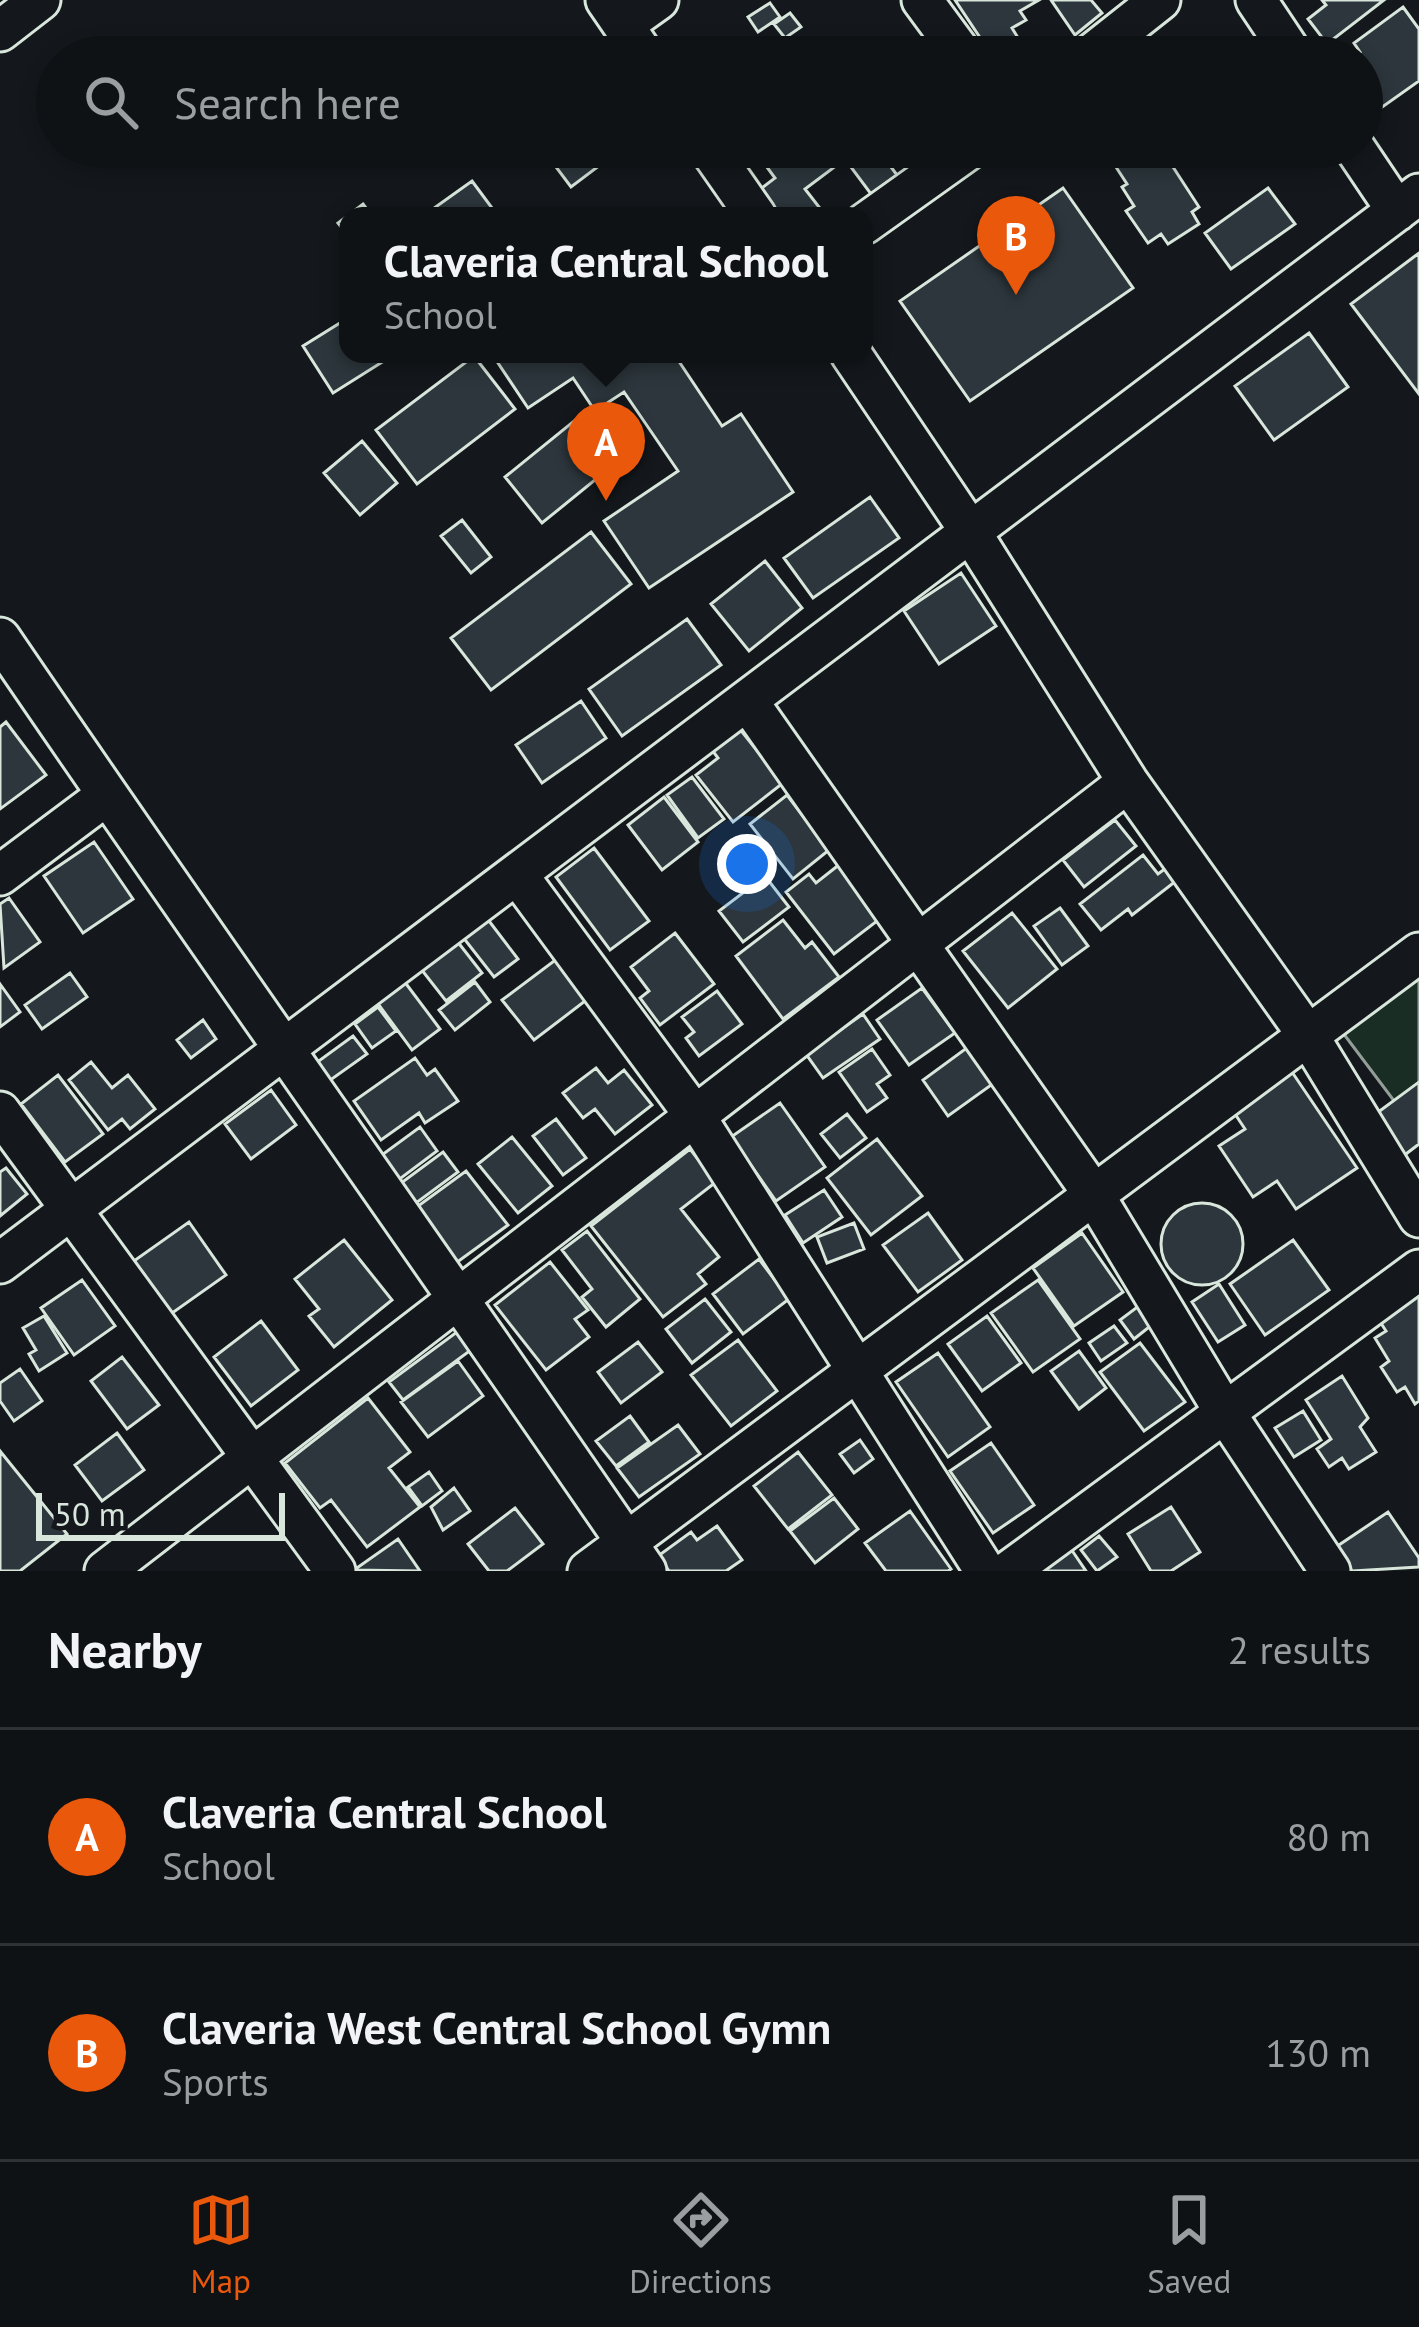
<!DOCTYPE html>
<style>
:root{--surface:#0f1215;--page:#1d2022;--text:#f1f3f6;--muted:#9b9ea0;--line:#2f3234;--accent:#ea580c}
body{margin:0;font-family:"PT Sans",sans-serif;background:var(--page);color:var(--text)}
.scale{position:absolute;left:36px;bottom:30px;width:249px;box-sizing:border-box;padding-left:12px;border:6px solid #d8e6dc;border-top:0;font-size:33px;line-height:42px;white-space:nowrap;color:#d8e6dc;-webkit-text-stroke:9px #14181c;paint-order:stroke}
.you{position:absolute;left:747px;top:864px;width:42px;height:42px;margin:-30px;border:9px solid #fff;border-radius:50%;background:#1a73e8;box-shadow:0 0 0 18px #1a73e833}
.badge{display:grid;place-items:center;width:78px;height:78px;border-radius:50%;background:var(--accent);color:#fff;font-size:39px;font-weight:700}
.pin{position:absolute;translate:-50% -99px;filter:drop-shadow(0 3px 6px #0008)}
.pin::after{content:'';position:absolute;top:63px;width:42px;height:36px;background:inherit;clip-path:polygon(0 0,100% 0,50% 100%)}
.popup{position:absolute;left:339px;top:207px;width:534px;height:156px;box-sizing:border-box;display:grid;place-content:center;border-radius:24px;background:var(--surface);filter:drop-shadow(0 3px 9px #0005);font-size:39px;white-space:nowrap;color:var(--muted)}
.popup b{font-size:45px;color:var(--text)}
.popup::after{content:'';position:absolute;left:50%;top:100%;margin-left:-24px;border:24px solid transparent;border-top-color:var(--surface)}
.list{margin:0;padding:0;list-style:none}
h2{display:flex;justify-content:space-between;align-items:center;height:156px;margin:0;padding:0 48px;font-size:51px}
h2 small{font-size:39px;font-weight:400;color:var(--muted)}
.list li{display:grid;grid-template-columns:78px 1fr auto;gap:36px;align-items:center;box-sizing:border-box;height:216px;padding:0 48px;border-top:3px solid var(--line)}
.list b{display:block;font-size:45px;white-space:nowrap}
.list p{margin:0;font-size:39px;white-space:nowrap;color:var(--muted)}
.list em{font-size:39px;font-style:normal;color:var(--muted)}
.icon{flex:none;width:66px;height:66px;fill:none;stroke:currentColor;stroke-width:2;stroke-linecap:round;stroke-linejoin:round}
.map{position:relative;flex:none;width:1419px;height:1571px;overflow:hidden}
.search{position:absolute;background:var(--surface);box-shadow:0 6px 18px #0003;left:36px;right:36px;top:36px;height:132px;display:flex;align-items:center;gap:30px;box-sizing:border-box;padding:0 42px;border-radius:66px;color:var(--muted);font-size:45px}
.sheet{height:588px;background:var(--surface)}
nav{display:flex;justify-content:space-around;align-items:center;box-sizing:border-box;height:168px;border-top:3px solid var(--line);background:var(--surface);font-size:33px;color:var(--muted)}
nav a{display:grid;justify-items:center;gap:6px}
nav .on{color:var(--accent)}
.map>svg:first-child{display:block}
.green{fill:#1a2d24;stroke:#939e99;stroke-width:3}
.building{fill:#2c363c;stroke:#d8e6dc;stroke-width:3}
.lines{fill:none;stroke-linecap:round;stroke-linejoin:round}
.minor-casing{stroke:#d8e6dc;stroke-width:45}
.minor{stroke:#14181c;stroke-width:39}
</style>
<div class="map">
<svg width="1419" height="1571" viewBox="0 0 1419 1571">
<rect width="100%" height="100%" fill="#14181c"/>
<path class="green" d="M1419,976V1134L1343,1033Z"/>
<path class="building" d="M955,0H1039L1020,11L1026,20L1012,28L1020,41L993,57Z
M1051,0H1091L1102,13L1075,35Z
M1322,0H1384L1327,44L1308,19L1326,5Z
M770,3L780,17L758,32L748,17Z
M1403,7L1419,29V81L1371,115L1362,102V57H1353L1360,52L1354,43Z
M790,13L801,27L785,38L774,24Z
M83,147H121L96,165Z
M436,147H469L447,163Z
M541,147H624L571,187Z
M876,147L897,175L871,194L845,159L805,189L826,216H776L758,191L775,178L761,159L775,147Z
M1103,147H1160L1199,207L1192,212L1199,224L1168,244L1161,234L1148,243L1126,211L1134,206L1122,187L1127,184Z
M472,181L498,216H423Z
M1063,188L1133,288L970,401L900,301Z
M1268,188L1295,224L1231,269L1205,233Z
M363,204L372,216H348V236L338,223Z
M1419,253V394L1351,304Z
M348,318V354H395L333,393L303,346Z
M1309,333L1348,387L1274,440L1235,386Z
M492,354H674L722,426L741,414L793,492L649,588L604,521L678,471L624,392L595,411L573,378L528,408Z
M474,356L515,409L417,484L376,430Z
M579,417L617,462L542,523L505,477Z
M362,441L397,483L360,515L324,473Z
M870,497L899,538L813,598L784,558Z
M462,520L491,557L471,573L441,536Z
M591,532L631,584L491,690L451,638Z
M765,561L802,608L749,651L711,604Z
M961,573L996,626L939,664L904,611Z
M687,619L721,665L622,736L589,689Z
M581,701L606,738L542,783L516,745Z
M6,722L46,775L0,809V727Z
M739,728L783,783L733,822L696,775L718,758L712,750Z
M692,777L724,819L698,838L667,795Z
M787,795L829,850L793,879L750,824Z
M664,797L698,842L662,870L628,825Z
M1115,820L1136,846L1084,887L1063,860Z
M94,842L133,899L83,933L44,876Z
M594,848L649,921L610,950L556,877Z
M1143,855L1158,874L1166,868L1176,881L1132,915L1128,909L1101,930L1080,904Z
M840,864L881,918L834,954L786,892L809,874L816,883Z
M765,876L789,907L743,942L719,911Z
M9,898L40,942L4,968L0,904Z
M1060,908L1088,946L1062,965L1034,926Z
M1012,913L1057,969L1008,1008L963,951Z
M486,917L518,959L494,977L462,936Z
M783,920L805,948L812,942L839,977L783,1019L736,956Z
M675,933L714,984L660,1025L640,998L649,991L631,967Z
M457,941L482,973L446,1001L421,969Z
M558,958L589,998L534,1040L502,1000Z
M70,973L87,997L42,1029L25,1005Z
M401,977L440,1029L412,1050L373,997Z
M475,982L490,1002L455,1030L439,1010Z
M0,984L20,1012L0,1027Z
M922,988L955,1033L909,1065L877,1020Z
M717,991L742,1024L699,1056L686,1038L694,1032L682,1017Z
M378,1007L396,1031L372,1048L355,1024Z
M863,1014L880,1039L823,1078L806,1054Z
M203,1020L216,1039L191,1058L177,1040Z
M353,1036L367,1054L329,1081L316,1063Z
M968,1047L994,1083L948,1116L923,1080Z
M872,1049L890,1075L877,1084L887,1098L867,1112L839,1072Z
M415,1058L427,1075L435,1069L458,1101L425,1123L419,1113L381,1140L354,1101Z
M91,1062L112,1088L128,1075L155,1109L130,1129L122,1119L108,1130L69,1080Z
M596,1068L608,1083L624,1070L652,1105L615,1134L595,1109L583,1118L563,1093Z
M1292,1072L1357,1168L1296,1209L1277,1181L1253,1197L1219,1146L1245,1129L1233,1111Z
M58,1075L103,1134L65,1162L21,1104Z
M1419,1082V1144L1402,1157L1377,1113Z
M271,1090L296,1125L251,1159L225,1124Z
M780,1103L825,1167L776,1201L731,1137Z
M847,1114L866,1138L840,1158L821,1134Z
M556,1119L586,1158L563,1175L533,1136Z
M420,1127L437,1151L393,1184L375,1160Z
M512,1137L552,1186L518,1213L478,1164Z
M877,1139L922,1196L871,1235L827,1178Z
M690,1149L716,1182L681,1209L719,1257L698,1274L706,1284L663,1317L591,1226Z
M443,1152L458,1172L412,1206L397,1186Z
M6,1168L27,1194L0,1216V1172Z
M466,1171L508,1225L456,1263L414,1209Z
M824,1190L842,1217L803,1243L785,1215Z
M1161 1244a41 41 0 1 1 82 0a41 41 0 1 1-82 0Z
M928,1213L962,1260L918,1292L883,1245Z
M189,1222L226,1275L168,1316L131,1263Z
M854,1223L864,1249L827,1263L817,1237Z
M587,1231L640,1299L606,1327L582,1297L592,1289L562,1250Z
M1082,1233L1123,1292L1074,1326L1033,1268Z
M344,1240L392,1300L334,1347L309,1316L319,1309L295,1279Z
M1293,1240L1329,1290L1265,1335L1230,1284Z
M759,1259L789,1299L743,1334L713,1294Z
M550,1262L588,1310L575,1319L589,1337L546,1370L495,1305Z
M82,1280L115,1326L74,1355L41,1308Z
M1038,1280L1080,1339L1033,1372L991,1313Z
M1219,1284L1245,1325L1218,1342L1192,1302Z
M1419,1291V1401L1415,1404L1405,1387L1397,1392L1381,1367L1389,1361L1375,1338L1386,1331L1377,1317Z
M705,1299L731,1332L692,1363L666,1329Z
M1144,1302L1158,1320L1134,1339L1120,1320Z
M44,1316L67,1353L39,1371L29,1354L36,1350L23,1328Z
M987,1316L1021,1363L982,1391L948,1344Z
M261,1321L298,1370L251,1406L214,1357Z
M1114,1326L1127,1343L1101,1361L1089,1343Z
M461,1329L475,1347L403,1400L389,1382Z
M738,1340L777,1391L731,1426L691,1375Z
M638,1342L662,1372L621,1403L598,1372Z
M1140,1343L1185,1402L1144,1431L1100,1372Z
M1079,1351L1106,1388L1079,1409L1051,1371Z
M938,1353L990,1427L948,1457L896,1382Z
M122,1357L159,1405L127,1429L91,1381Z
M458,1361L483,1396L428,1437L401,1402Z
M20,1369L42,1401L14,1421L0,1401V1383Z
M1342,1376L1368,1418L1360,1427L1376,1452L1349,1469L1342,1458L1329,1467L1317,1449L1331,1439L1306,1400Z
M368,1398L410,1452L389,1468L420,1507L367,1547L331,1500L320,1508L285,1463Z
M1303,1411L1321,1440L1294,1457L1275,1428Z
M630,1416L649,1442L616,1466L596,1441Z
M678,1425L700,1454L639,1497L617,1468Z
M117,1433L144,1470L102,1501L75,1465Z
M860,1440L873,1459L854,1473L840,1454Z
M991,1443L1034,1505L993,1533L950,1471Z
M0,1451L67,1534L20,1571H0Z
M798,1452L832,1495L788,1529L754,1486Z
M429,1472L442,1491L422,1506L408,1487Z
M454,1488L470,1511L443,1530L431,1507Z
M834,1498L858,1529L815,1563L790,1531Z
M1171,1507L1200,1552L1171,1571H1151L1128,1534Z
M515,1508L543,1544L507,1571H489L468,1544Z
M910,1511L951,1569L948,1571H886L865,1543Z
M1388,1512L1419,1558V1567L1352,1571L1336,1547Z
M717,1526L742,1560L726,1571H669L658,1556L691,1532L697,1540Z
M1099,1536L1117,1557L1097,1571L1081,1550Z
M398,1539L420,1571L354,1570Z
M1071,1549L1086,1571H1038Z"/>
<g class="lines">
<g class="minor-casing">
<path id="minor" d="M606,0L645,57
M922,0L964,57
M1256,0L1294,57
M623,25L658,0
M0,31L40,0
M1088,57L1160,0
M708,147L756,216
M1354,147L1397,211
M864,224L972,147
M851,354L970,531L1128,782L1309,1037L1419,1217
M0,638C213,951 433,1259 646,1571
M749,703L1094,1195L1224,1411L1330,1571
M517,874L695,1116L985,1571
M0,875L107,795
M0,1112L335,1571
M0,1263L1419,194
M105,1571L1128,782
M588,1571L1419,953
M1009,1571L1419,1270"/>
</g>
<use href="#minor" class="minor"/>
</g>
</svg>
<div class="scale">50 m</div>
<div class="you"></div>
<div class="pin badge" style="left:606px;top:501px">A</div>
<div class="popup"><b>Claveria Central School</b>School</div>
<div class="pin badge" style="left:1016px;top:295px">B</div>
<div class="search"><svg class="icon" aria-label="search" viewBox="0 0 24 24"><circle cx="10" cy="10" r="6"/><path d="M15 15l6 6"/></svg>Search here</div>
</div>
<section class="sheet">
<h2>Nearby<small>2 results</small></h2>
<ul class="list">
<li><span class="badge">A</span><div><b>Claveria Central School</b><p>School</p></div><em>80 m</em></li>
<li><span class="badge">B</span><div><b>Claveria West Central School Gymn</b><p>Sports</p></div><em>130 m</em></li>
</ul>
</section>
<nav>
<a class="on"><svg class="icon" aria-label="map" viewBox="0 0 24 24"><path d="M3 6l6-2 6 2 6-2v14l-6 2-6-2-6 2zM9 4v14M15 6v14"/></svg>Map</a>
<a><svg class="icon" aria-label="directions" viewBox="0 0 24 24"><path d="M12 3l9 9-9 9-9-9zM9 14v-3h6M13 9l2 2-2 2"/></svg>Directions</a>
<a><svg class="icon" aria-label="saved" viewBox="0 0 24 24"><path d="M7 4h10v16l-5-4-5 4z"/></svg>Saved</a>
</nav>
